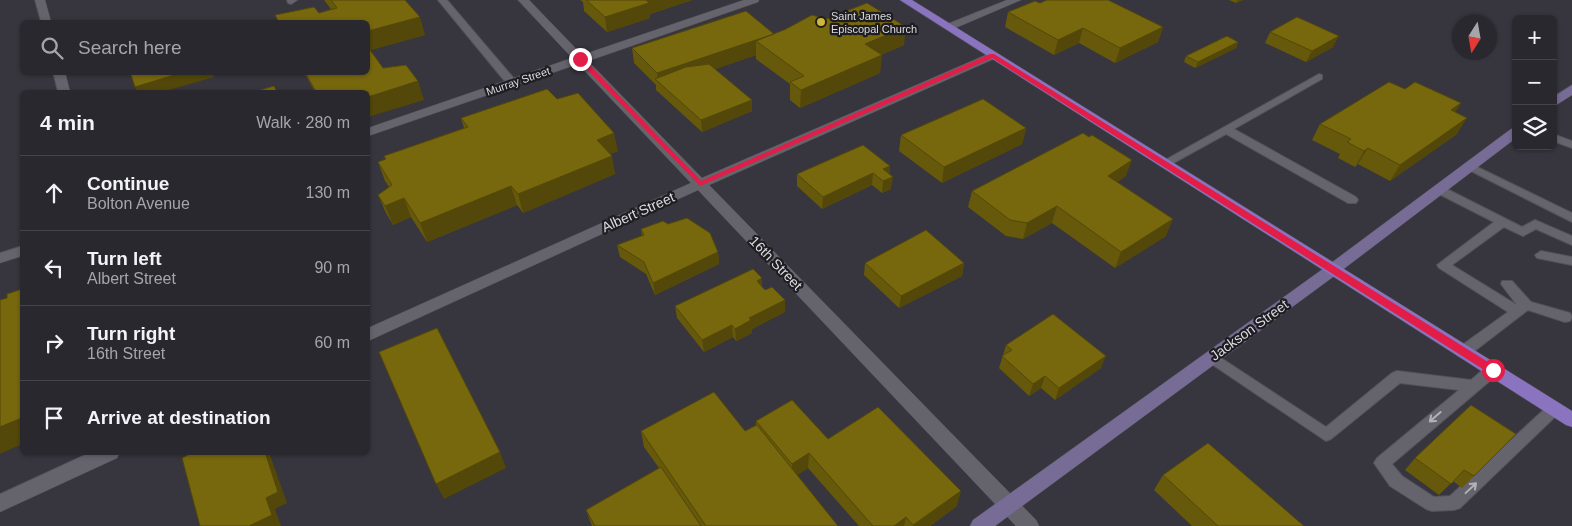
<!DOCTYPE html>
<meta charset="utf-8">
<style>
:root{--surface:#29282e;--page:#313036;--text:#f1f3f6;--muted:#a5a6aa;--line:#45444a}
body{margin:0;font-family:Arial,sans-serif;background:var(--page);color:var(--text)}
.controls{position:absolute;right:15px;top:15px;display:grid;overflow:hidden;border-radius:8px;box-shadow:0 1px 4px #0004}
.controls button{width:45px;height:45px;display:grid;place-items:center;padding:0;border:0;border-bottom:1px solid var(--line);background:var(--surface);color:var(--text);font:25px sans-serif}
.compass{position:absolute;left:1452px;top:15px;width:45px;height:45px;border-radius:50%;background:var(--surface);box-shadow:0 1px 4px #0004;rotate:191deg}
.stop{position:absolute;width:15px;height:15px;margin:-11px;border:4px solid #e11d48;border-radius:50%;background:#fff}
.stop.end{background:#e11d48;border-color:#fff;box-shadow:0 1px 5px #0008}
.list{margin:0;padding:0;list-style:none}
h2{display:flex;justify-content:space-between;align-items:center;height:65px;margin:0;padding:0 20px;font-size:21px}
h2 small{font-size:16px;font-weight:400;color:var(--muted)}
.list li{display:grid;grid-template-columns:32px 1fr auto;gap:15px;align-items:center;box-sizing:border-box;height:75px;padding:0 20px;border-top:1px solid var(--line)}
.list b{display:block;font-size:19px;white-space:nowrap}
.list p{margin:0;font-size:16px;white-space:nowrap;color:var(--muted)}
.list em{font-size:16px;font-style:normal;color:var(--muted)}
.icon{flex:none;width:28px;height:28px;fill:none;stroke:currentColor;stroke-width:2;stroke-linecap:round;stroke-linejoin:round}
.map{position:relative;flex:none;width:1572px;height:526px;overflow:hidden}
.search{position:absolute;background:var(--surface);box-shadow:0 1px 4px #0004;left:20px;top:20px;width:350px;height:55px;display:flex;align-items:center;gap:12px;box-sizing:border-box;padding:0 18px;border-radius:8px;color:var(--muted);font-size:19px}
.panel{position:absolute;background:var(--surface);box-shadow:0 1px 4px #0004;left:20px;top:90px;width:350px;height:365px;border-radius:8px}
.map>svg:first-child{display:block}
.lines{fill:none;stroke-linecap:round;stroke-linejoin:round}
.lane-casing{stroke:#535259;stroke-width:2}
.street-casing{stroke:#535259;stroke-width:1}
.secondary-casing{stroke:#535259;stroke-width:1}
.primary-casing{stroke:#535259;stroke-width:1}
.lane{fill:#65646d;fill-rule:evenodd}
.street{fill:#65646d;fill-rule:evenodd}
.secondary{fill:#776c96;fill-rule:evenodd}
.primary{fill:#8a74c0;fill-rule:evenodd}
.wall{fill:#66590b}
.shaded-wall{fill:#534809}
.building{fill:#77670d;stroke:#534809}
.oneway{stroke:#b2b1b8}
.route{fill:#e11d48}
.poi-dot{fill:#d0b736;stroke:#1e1d21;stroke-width:2}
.labels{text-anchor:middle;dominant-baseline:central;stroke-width:4.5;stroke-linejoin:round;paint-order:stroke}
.far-poi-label{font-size:11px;fill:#dcdbe0;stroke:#1e1d21;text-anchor:start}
.far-street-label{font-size:11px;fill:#dcdbe0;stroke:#1e1d21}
.street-label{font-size:14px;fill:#dcdbe0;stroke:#1e1d21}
</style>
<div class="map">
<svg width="1572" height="526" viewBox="0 0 1572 526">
<rect width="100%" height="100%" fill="#37353d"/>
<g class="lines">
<g class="lane-casing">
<path id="lane" d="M287,0H297L291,4L288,3Z
M438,0H447L516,81V85H508Z
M1319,74L1322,75V79L1234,129L1356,197L1358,200L1356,203H1348L1226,134L1168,166L1164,167L1158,164Z
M1553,134L1572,141V148L1553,141Z
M1469,163L1572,213V222L1465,168L1463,166L1465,164Z
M1439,185L1522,227L1535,220L1572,236V245L1536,229L1523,236L1504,227L1452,265L1517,305L1501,284L1502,281H1512L1531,302L1570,313L1572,317L1570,321L1565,322L1528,310L1468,356L1463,357L1458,356L1456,352L1458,348L1508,312L1439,268L1437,265L1494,222L1435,192L1433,189Z
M1541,251L1572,257V265L1537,258L1535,255Z
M1212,352L1326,427L1392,373L1397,371L1471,380C1479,374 1487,363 1498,366L1500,370L1498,374L1392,464L1402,476L1434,497L1450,496L1549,405L1554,403L1559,405L1561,409L1559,413L1460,508L1454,510L1432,511L1426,509L1390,486L1374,463L1377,458L1459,390L1400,383L1331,439L1326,441L1207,361L1205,357L1207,353Z"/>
</g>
<g class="street-casing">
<path id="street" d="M35,0H45L51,22H41Z
M518,0H529L582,55L744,0H759L758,2L588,61L702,178L988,54H996L998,56L996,58L709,185L1036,520L1039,526H1016L698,190L368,341V328L691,183L578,64L368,136V128L572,58Z
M1007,0H1021L953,29L949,30L944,27L945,25Z
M53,72H65L70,92H58Z
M22,246V256L0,263V253Z
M91,452H120L117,458L0,512V494Z"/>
</g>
<g class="secondary-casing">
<path id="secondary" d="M1572,85V95L1553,107V97Z
M1516,128V138L1337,274L995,526H970L973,520L1327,266L1511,129Z"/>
</g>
<g class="primary-casing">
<path id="primary" d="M900,0H912L1572,411V427L1566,425Z"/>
</g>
<use href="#lane" class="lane"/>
<use href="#street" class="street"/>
<use href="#secondary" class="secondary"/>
<use href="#primary" class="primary"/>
</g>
<path class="wall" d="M324,0H405L425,35L370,50L383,68L424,100L368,92H315L304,72H368V22H278L275,15L319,13L331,9Z
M580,0H692L650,14V18L607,32L584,11L583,2Z
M1229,0H1243L1236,3Z
M1040,3L1163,27L1158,42L1115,63L1079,43L1054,55L1005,27L1008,12Z
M1270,32L1333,47L1306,62L1265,43Z
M774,34L904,45L881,55L880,73L800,108L790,100V84L756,59V55L715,69L752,111L702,132L656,90V85L634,63L632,48Z
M1238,42L1236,48L1195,68L1184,62L1186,56Z
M1405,89L1461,103L1455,112L1457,134L1390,181L1358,164L1355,167L1338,158L1340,154L1312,140L1320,124Z
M557,99L618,151L610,154L615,174L523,213L517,205L427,242L411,217L393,225L386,213L378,195L389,187L385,181L378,162L385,159L384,156L464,128L461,118Z
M1026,128L1022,144L942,183L899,151L901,135Z
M890,166L889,174L891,189L882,193L872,185L822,209L797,186V174Z
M1126,176L1117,182L1166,236L1115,268L1052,223L1023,239L1006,236L968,207L972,191Z
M668,224L718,252L719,264L655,295L646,274L620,257L617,245L642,236L641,229Z
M865,263H964L962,276L899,308L864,275Z
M762,278V287L765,290L785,300V312L752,329V333L736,341L733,337L704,352L677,318L675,306Z
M1006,345L1101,368L1055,400L1041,388L1029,396L999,368Z
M1471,405L1474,476L1462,488L1453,481L1439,495L1405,470L1415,458Z
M756,421L828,439L957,506L930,526H859L808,468L797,475L838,526H592L586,510L659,468L644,447L641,431H745L756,425Z
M1163,475L1304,526H1192L1154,490Z"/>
<path class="shaded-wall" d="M646,0H692L650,14V18L607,32L605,17Z
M1238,0H1243L1236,3Z
M420,17L425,35L368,51V31Z
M906,27L904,45L864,62L865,44Z
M1163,27L1158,42L1115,63L1120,48Z
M1083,28L1079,43L1054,55L1058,40Z
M774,34L756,41V55L664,87L658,82L657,73Z
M1339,36L1333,47L1306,62L1312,51Z
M1238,42L1236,48L1195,68L1198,62Z
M882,55L880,73L800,108L801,90Z
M184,72H212L214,77L162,92H138L135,87Z
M418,81L424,100L368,117V97Z
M752,100V111L702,132L701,120Z
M1461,103L1451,119V110Z
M1467,118L1457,134L1390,181L1400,165Z
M1026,128L1022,144L942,183L944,167Z
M614,133L618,151L600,159L597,140Z
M1368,148L1358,164L1355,167L1364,151Z
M612,156L615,174L523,213L518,194Z
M1132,160L1126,176L1102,192L1108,176Z
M890,166L889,178L882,181L883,169Z
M873,173L872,185L822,209L823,197Z
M893,177L891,189L882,193L883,181Z
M511,186L517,205L427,242L420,223Z
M404,198L411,217L393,225L385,206Z
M1057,206L1052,223L1023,239L1027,223Z
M1173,219L1166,236L1115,268L1121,252Z
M718,252L719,264L655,295L653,283Z
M964,263L962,276L899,308L901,296Z
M762,278V290L757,281Z
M785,300V312L752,329V333L736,341L735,329L749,318Z
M732,325L733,337L704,352L702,340Z
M1106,356L1101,368L1055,400L1059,388Z
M1045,376L1041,388L1029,396L1033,384Z
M22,418V444L0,454V427Z
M265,452H269L287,503L275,509L281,526H249L266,498Z
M500,452L506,468L444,499L436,484Z
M809,453L808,468L792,479V464Z
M961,491L957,506L930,526H913Z
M906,517L904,526H894Z"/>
<path class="building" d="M331,0H405L420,17L368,31V22H279L275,15L314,7L319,13L337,8Z
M586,0H646L649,3L605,17Z
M1047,0H1108L1163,27L1120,48L1083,28L1058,40L1008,12L1035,1L1040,3Z
M867,3L906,27L865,44L882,55L801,90L790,82L804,76L756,41L786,29L812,15L826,19Z
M746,11L774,34L657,73L632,48Z
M1297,17L1339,36L1312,51L1270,32Z
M1227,36L1238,42L1198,62L1186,56Z
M368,47L383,68L406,65L418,81L368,97V92H316L305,72H368Z
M709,64L752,100L701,120L655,79L686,67Z
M130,72H184L135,87Z
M1389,82L1405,89L1415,82L1461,103L1451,110L1467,118L1400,165L1368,148L1364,151L1347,142L1351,139L1320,124Z
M274,86L277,92H253Z
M547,89L557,99L578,93L614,133L597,140L612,156L518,194L511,186L420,223L404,198L385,206L378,195L392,185L378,162L386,159L384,156L468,127L461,118Z
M983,99L1026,128L944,167L901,135Z
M1083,133L1089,137L1092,135L1132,160L1108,176L1173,219L1121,252L1057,206L1027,223L1010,220L972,191Z
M863,145L890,166L883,169L893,177L883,181L873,173L823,197L797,174Z
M687,218L710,233L718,252L653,283L644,262L617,245L644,235L641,229L663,221L668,224Z
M926,230L964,263L901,296L865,263Z
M753,269L762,278L757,281L765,290L772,287L785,300L749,318L751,320L735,329L732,325L702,340L675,306Z
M22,289V418L0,427V300L7,298V294Z
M1053,314L1106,356L1059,388L1045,376L1033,384L1002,356L1012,350L1006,345Z
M437,328L500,452L436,484L379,352Z
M714,392L745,431L757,425L838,526H706L641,431Z
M792,400L828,439L878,407L961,491L913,525L906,517L894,526H873L809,453L792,464L756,421Z
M1471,405L1516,434L1474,476L1464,470L1451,484L1415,458Z
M1208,443L1304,526H1218L1163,475Z
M194,452H265L278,492L266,498L272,515L249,526H200L182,458Z
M661,467L701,526H595L586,510Z"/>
<defs><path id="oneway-shaft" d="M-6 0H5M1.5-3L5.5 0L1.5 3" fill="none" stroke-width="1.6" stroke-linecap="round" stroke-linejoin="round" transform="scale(1.25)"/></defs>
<g class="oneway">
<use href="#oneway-shaft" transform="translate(1435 417) rotate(139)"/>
<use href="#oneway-shaft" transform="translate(1471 488) rotate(-43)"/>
</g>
<path class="route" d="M990,54H994L1496,367V373H1489L992,58L700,186L577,59L583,58L701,181Z"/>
<circle class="poi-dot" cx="821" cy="22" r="5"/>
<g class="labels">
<g class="far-poi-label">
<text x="831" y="16">Saint James<tspan x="831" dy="13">Episcopal Church</tspan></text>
</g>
<g class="far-street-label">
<text transform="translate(518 81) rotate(-19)">Murray Street</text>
</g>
<g class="street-label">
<text transform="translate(638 212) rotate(-24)">Albert Street</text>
<text transform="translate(776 263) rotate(46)">16th Street</text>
<text transform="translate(1249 330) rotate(-36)">Jackson Street</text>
</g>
</g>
</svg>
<div class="controls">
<button>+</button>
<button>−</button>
<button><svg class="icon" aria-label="layers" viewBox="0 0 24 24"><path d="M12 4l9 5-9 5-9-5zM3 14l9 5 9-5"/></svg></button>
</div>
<svg class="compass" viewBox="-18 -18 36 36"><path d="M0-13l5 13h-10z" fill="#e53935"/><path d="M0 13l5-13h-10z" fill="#a5a6aa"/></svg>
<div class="stop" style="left:1493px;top:370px"></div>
<div class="stop end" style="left:580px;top:59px"></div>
<div class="search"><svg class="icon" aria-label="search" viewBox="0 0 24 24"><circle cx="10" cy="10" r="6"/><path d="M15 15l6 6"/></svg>Search here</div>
<section class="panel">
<h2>4 min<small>Walk · 280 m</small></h2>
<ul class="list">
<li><svg class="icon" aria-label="ahead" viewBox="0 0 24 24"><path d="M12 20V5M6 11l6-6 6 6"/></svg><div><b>Continue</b><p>Bolton Avenue</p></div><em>130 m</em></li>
<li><svg class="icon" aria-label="left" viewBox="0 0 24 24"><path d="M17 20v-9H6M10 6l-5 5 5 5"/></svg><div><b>Turn left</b><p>Albert Street</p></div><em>90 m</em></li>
<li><svg class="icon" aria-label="right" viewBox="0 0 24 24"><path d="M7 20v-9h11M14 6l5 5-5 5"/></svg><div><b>Turn right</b><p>16th Street</p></div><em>60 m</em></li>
<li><svg class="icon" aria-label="arrive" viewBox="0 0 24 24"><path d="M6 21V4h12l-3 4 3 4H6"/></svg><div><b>Arrive at destination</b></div></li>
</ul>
</section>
</div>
